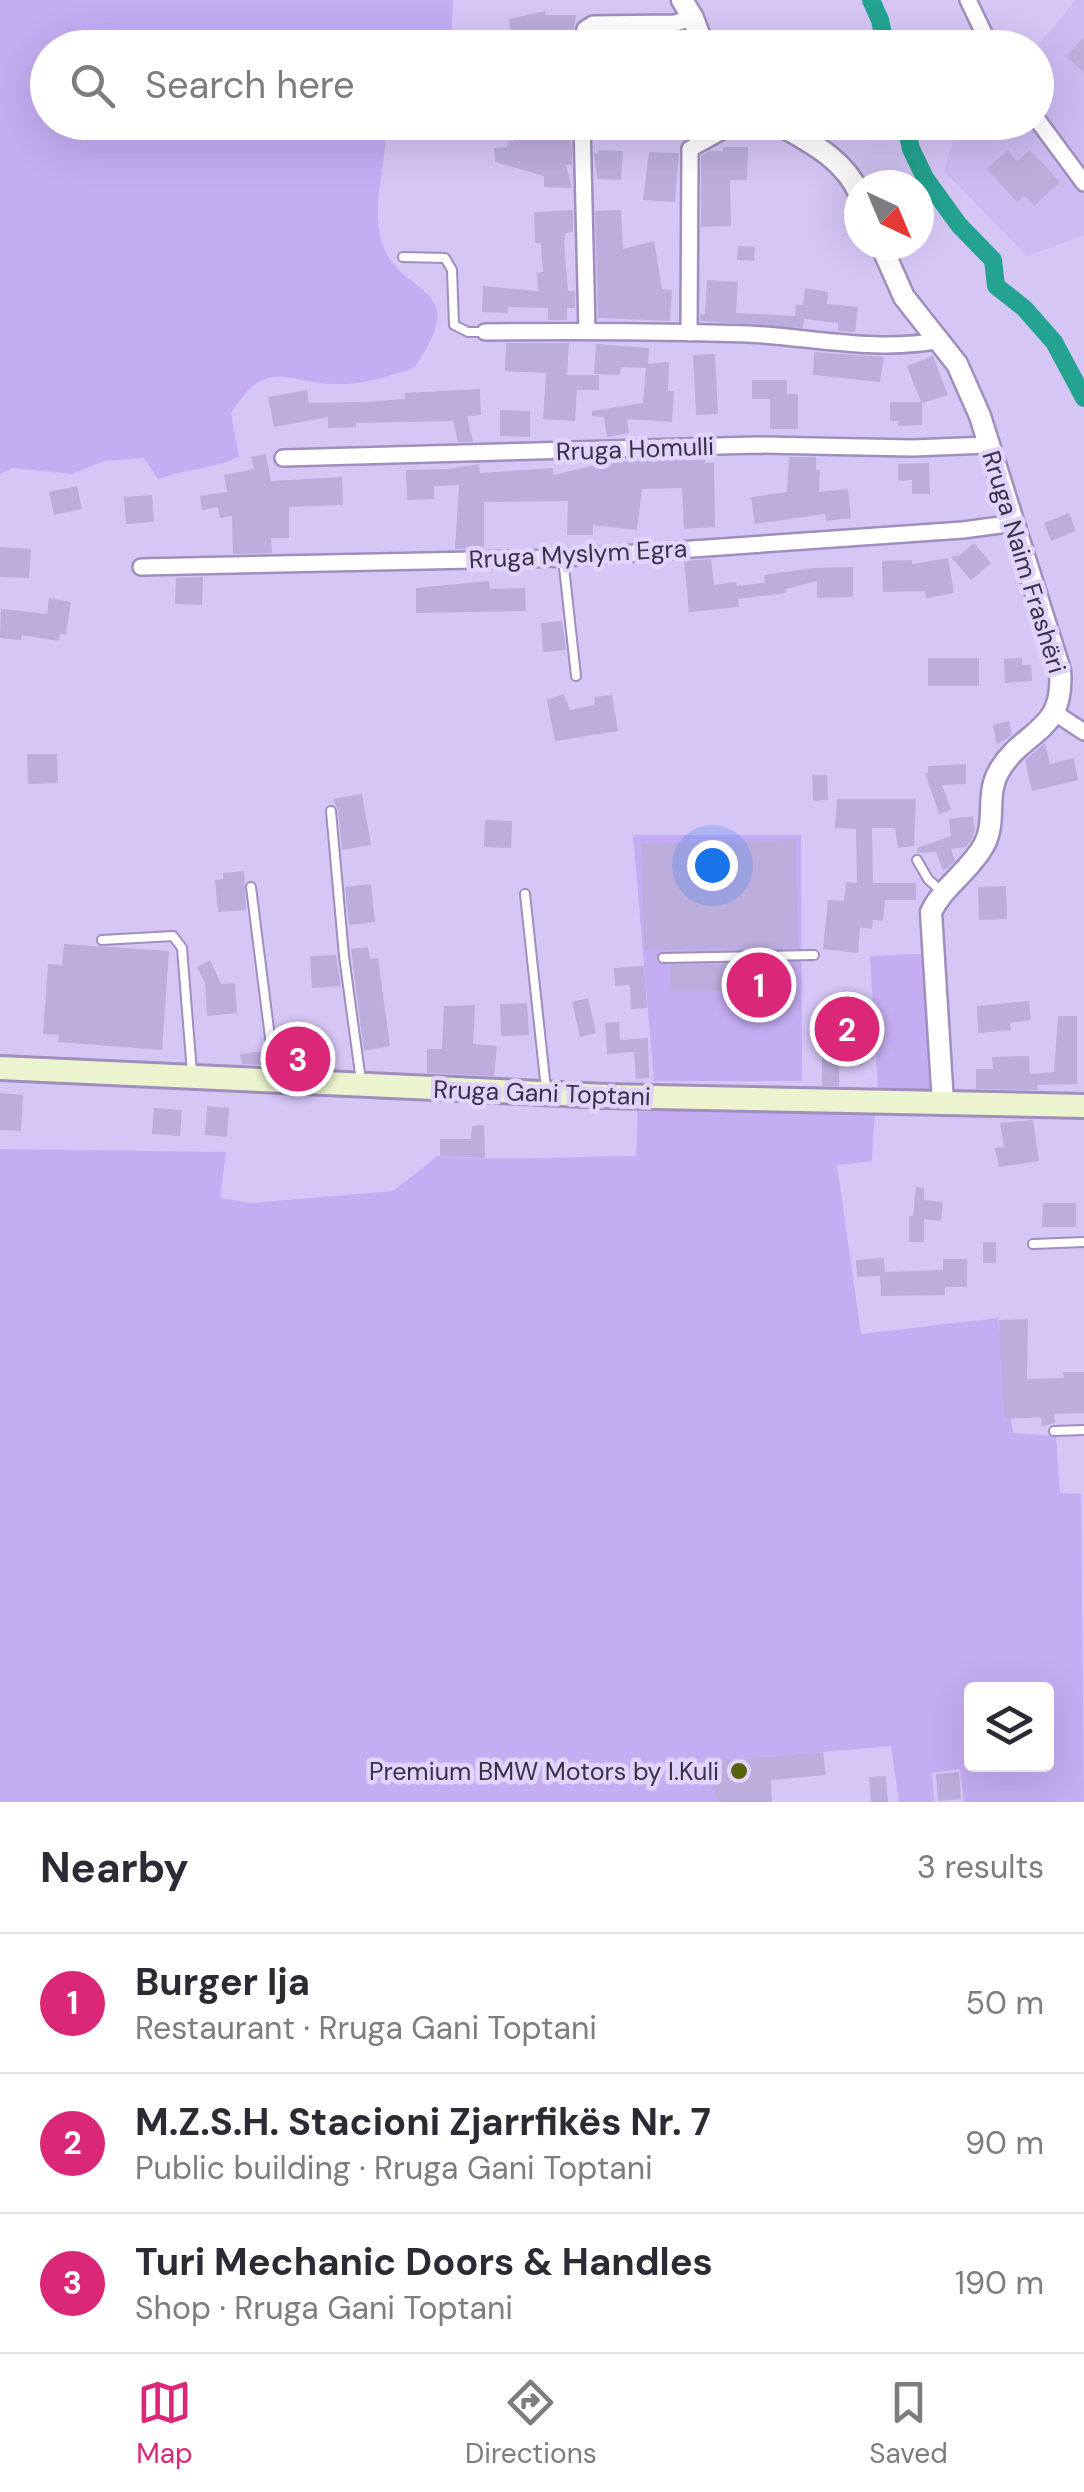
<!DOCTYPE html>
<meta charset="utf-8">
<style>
:root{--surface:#fff;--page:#f2f2f3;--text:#2b2b33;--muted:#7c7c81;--line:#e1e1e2;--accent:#db2777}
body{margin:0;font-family:"DM Sans",sans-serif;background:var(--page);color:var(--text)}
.controls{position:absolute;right:30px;bottom:30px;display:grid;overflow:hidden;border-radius:10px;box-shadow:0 10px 40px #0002}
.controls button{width:90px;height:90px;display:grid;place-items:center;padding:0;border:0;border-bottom:2px solid var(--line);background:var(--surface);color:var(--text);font:50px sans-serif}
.compass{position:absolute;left:844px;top:170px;width:90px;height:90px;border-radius:50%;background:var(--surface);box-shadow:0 10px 40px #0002;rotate:136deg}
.you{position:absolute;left:712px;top:865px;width:35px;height:35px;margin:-25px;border:8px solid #fff;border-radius:50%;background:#1a73e8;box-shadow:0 0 0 15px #1a73e833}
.badge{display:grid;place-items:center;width:65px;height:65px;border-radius:50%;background:var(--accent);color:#fff;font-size:32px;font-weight:700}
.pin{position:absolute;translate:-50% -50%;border:5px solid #fff;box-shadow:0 2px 10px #0006}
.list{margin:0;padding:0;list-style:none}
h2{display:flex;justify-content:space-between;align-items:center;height:130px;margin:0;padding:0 40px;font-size:42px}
h2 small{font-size:32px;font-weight:400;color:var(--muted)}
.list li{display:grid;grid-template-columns:65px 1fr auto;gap:30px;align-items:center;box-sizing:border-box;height:140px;padding:0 40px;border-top:2px solid var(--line)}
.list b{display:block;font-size:38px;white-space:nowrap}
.list p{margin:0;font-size:32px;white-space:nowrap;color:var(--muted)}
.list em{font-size:32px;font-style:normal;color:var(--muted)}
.icon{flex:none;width:55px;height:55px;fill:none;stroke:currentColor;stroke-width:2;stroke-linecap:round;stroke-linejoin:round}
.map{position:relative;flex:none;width:1084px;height:1802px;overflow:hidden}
.search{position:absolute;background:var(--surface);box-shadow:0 10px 40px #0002;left:30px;right:30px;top:30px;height:110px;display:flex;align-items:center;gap:25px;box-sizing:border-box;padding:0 35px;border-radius:55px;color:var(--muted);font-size:38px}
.sheet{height:550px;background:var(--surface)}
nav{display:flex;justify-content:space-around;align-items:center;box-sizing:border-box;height:140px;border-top:2px solid var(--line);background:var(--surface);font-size:28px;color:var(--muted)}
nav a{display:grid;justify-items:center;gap:5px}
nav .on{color:var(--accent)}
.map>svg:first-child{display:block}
.built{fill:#ccbaf1}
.green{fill:#c4adf2;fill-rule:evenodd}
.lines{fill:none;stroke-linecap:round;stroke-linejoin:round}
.canal{stroke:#24a390;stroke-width:18}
.building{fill:#bcaddc}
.service-casing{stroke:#9e8fbc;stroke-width:12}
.minor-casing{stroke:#9e8fbc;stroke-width:20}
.tertiary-casing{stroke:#9e8fbc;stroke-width:25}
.secondary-casing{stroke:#9e8fbc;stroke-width:28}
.service{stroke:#fff;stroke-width:8}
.minor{stroke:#fff;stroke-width:15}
.tertiary{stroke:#fff;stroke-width:20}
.secondary{stroke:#ecf4cf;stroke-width:22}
.poi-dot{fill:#56650c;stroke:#e1d4fc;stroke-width:4}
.labels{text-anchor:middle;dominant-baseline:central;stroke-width:9;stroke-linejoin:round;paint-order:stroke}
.street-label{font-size:25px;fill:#393246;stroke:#e1d4fc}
.poi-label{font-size:25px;fill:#393246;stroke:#e1d4fc;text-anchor:end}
</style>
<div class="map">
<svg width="1084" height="1802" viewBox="0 0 1084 1802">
<rect width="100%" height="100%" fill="#d5c6f6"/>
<path class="built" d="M1076,0H1084V235L1027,256L944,171L958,123L1036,122V48Z"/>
<path class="green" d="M0,0H453L451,47L48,48V122L386,123C388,160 371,201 381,239C397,301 476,279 414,368C391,375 367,384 343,384C289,386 268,353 231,413L239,457C213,469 185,469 158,479L144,458L104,461L72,474L13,468L0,474Z
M633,835H801L802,1081H654Z
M922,954L934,1092L878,1091L870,956Z
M638,1102L875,1110L872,1161L837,1165L861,1334L998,1318L1013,1433L1056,1436L1060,1493L1081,1494L1084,1802H964L960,1769L932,1773L934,1802H899L891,1746L706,1762L718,1802H0V1149L226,1152L220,1198L250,1203L393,1191L438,1156C504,1162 570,1156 636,1156ZM972,1690H1046V1764H972Z"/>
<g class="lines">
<path class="canal" d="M871,0L880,20L886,48
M905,122L911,149L925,178L959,225L993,260L996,286L1024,308L1054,342L1084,398"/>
</g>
<path class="building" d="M545,11L546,15H576L573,33H548V35L512,41L509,19Z
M1084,37V73L1066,56Z
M520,122H571L572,165H566L572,188L544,187V176L495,162L494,148L507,147L509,140L513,142Z
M723,147H748L747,180H730L731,226L701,227V156L710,151H723Z
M598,150L623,151L621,180L597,179L594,153L598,154Z
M1008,150L1017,161L1030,150L1060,182L1034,206L1024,195L1017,202L987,169Z
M649,152L679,153L675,202L643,200Z
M573,210V232L566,233L564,242L568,291H575V308H567V320H548V308L508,307V313L482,312L483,286L538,291L537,273L543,272L541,243H535L534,212Z
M621,210L623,249L654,241L662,289L672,290L670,321L598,318L595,211Z
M738,246L755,247L754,261L737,260Z
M707,280L738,282L736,313L795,316L796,304L803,305L805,288L828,292L827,304L858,307L855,332L838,331V323L804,319L803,328L700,321V314H705Z
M506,343H569L567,375H599V390H577L575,421L543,419L546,373L505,371Z
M596,344L649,348L648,364L669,362L668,391H674L672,422L627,419L629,433L607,437L604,417L592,416V411L643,403L646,368L621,367L620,375L594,374Z
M814,352L884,357L880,382L813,375Z
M715,354L718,414L696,415L693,355Z
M933,356L948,395L922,403V425L898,426V421H890V402H921L907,366Z
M752,380H787V394H798V429H770V399H752Z
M480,389L481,415L467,416L473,442H458L453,421L356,423V427L328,428V417L274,427L268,397L307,390L309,403L365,402L405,399V393Z
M500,410L530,411V437L500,436Z
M266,454L271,481L342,477L343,505L289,507V538H271L272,553L233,554L232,516L220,518L218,507L202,510L200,496L227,492L224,475L254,469L251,457Z
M789,457H816V470H820L819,492L848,489L851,518L826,521L825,514L755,524L751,497L787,492Z
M705,458V463H714L715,527L684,529L682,488L642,489L637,530L593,525V535H567L568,501L484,502V548L455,549L459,485L434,486V499L407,500L406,470L448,469L479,464L480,473L553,468V475L610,462Z
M929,463L930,494H912V480L898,481V464Z
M77,486L82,509L54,515L49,492Z
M152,495L154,522L126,524L124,497Z
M1069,513L1076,531L1051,541L1044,523Z
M974,543L991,563L971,580L951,557L960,555Z
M0,547L31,549L29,578L0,577Z
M948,558L954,593L926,598L925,591L883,592L882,561L912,560V564Z
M711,559L714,585L736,582L737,586L765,583L764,575L812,568L853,567V597L817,598V581L786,589V593L738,599L739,607L689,612L684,561Z
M203,577L202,605L175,604L176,578Z
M489,581L490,589L525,588L526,611L416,613V588Z
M49,598L71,602L66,635L60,634L59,641L22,635L21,640L0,638L1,609L47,614Z
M562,621L566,650L543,652L541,623Z
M928,658H979V686H928Z
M1022,658V665H1031L1032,681L1005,683L1004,659Z
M564,694L570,710L595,705L594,697L612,695L618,731L555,741L547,700Z
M1009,721L1012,735L997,745L993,725Z
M1045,743L1050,764L1074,758L1078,780L1032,791L1025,760Z
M27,754H57L58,783L28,784Z
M966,764V784L942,785L951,810L939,814L925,773H928V766Z
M812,775H827L828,800L813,801Z
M362,794L371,845L342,850L338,810L333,799Z
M837,799H916L914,846L898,848L895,828H872L873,883H916V900H885L883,921L873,920L872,929L860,927L858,953L823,949L828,900L844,901L846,882L857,883L856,829L835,828Z
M973,816L975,830L972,839L966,847L951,849L955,861L948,868L943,870L936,852L918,853L917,848L951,836L949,819Z
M485,820L512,821L511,848L484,847Z
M795,840L798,947L644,950L642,844Z
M244,871L246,910L218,912L215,880L223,879V873Z
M371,884L375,922L349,925L345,887Z
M1006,886L1007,919L979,920L978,887Z
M64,944L169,951L162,1050L58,1042L59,1035L43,1034L48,964L62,965Z
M368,947L370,959L378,958L390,1046L364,1051L351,949Z
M336,955L341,986L312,988L310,956Z
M210,960L221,984L235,983L237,1013L207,1016L205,983L197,967Z
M783,963V991H670V965Z
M644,966L647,1008L631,1009L630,985L615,986L614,968Z
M588,998L596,1033L580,1037L572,1002Z
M1029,1001L1031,1020L1010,1023L1011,1030L978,1033L977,1006Z
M527,1003L529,1035L501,1036L500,1004Z
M475,1005L473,1044L497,1046L494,1076L427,1073V1049H442L444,1006Z
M1058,1016H1077V1084L1037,1085L1038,1090H1033L976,1089V1069H993L992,1057L1029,1056L1030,1074L1054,1072Z
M619,1022L620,1040L648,1038L649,1078L636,1079L634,1052L607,1054L605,1023Z
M863,1023V1065H839V1086H822V1024Z
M264,1051L266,1065L242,1064L240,1054Z
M0,1093L23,1095L21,1131L0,1130Z
M207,1106L229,1108L227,1137L205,1135Z
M154,1108L182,1110L180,1136L152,1134Z
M1033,1120L1039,1161L999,1167L995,1148L1004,1147L1000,1123Z
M484,1125L485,1158L440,1156V1139H471L472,1126Z
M916,1187L924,1188V1200L943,1202L941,1221L924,1219V1242H909V1216H913Z
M1043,1203H1076V1227H1042Z
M983,1242H996V1263H983Z
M884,1258L885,1272L943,1270V1259H967V1287H945V1295L881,1296L880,1276L857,1277L856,1260Z
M1028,1319L1027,1379L1064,1378L1063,1372H1084V1413L1054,1414L1055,1423L1049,1425L1042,1426L1041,1417L1005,1419L999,1320Z
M823,1752L826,1775L771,1780L772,1802H718L705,1762Z
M959,1772L961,1799L938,1801L936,1774Z
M886,1776L888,1802H871L869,1777Z"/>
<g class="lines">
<g class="service-casing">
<path id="service" d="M403,257L445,258L452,270L454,325L468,332H485
M563,558L576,676
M331,811L344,956L361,1081
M917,860L928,879L942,892
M251,887L275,1077
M525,894L546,1089
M102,940L173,936L182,948L192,1073
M663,958L814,955
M1033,1244L1084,1242
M1054,1431L1084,1430"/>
</g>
<g class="minor-casing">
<path id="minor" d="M968,0L991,48
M581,48L585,29L593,24L675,23L693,18
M1036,118L1084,183
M582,122L587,331
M485,332C572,331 660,331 748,334C812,337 876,353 941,340
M689,333L690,149L726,129L732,122
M283,458L757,445L913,448L988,445
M141,567L563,558L963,530L1015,523
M1055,713L1084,732"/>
</g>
<g class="tertiary-casing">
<path id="tertiary" d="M682,0L693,18L704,48
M775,122C807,141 843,157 859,193
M881,245L904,297L957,364L980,416L1060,670C1065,734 1024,728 999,771C985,795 997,821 984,845C970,871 944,885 931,912L943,1103"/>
</g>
<g class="secondary-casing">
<path id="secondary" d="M0,1068L606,1096L1084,1106"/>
</g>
<use href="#service" class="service"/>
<use href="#minor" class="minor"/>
<use href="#tertiary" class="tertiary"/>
<use href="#secondary" class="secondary"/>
</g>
<circle class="poi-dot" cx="739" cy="1771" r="10"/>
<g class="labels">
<g class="street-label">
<text transform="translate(635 449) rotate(-2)">Rruga Homulli</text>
<text transform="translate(578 554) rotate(-3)">Rruga Myslym Egra</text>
<text transform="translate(1024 562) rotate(73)">Rruga Naim Frashëri</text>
<text transform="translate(542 1093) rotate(2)">Rruga Gani Toptani</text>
</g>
<g class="poi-label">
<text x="719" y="1771">Premium BMW Motors by I.Kuli</text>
</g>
</g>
</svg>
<div class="controls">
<button><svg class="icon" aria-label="layers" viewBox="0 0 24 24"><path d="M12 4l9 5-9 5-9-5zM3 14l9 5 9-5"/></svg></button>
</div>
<svg class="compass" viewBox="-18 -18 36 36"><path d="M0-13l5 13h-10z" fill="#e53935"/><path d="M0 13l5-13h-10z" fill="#7c7c81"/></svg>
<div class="you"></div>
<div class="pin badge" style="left:759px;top:985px">1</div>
<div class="pin badge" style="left:847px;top:1029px">2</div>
<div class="pin badge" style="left:298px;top:1059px">3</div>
<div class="search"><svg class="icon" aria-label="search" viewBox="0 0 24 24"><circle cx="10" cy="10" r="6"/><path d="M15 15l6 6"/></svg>Search here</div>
</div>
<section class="sheet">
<h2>Nearby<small>3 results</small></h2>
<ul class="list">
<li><span class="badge">1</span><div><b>Burger Ija</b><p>Restaurant · Rruga Gani Toptani</p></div><em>50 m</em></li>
<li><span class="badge">2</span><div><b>M.Z.S.H. Stacioni Zjarrfikës Nr. 7</b><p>Public building · Rruga Gani Toptani</p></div><em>90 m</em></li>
<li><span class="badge">3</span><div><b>Turi Mechanic Doors &amp; Handles</b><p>Shop · Rruga Gani Toptani</p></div><em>190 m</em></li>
</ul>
</section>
<nav>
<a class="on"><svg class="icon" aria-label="map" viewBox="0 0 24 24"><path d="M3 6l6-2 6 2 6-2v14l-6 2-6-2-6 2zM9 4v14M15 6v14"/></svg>Map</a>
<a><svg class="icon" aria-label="directions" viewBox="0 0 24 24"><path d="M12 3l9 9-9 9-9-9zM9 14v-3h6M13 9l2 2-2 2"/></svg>Directions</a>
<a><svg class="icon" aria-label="saved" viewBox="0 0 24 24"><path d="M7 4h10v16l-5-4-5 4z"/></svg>Saved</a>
</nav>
